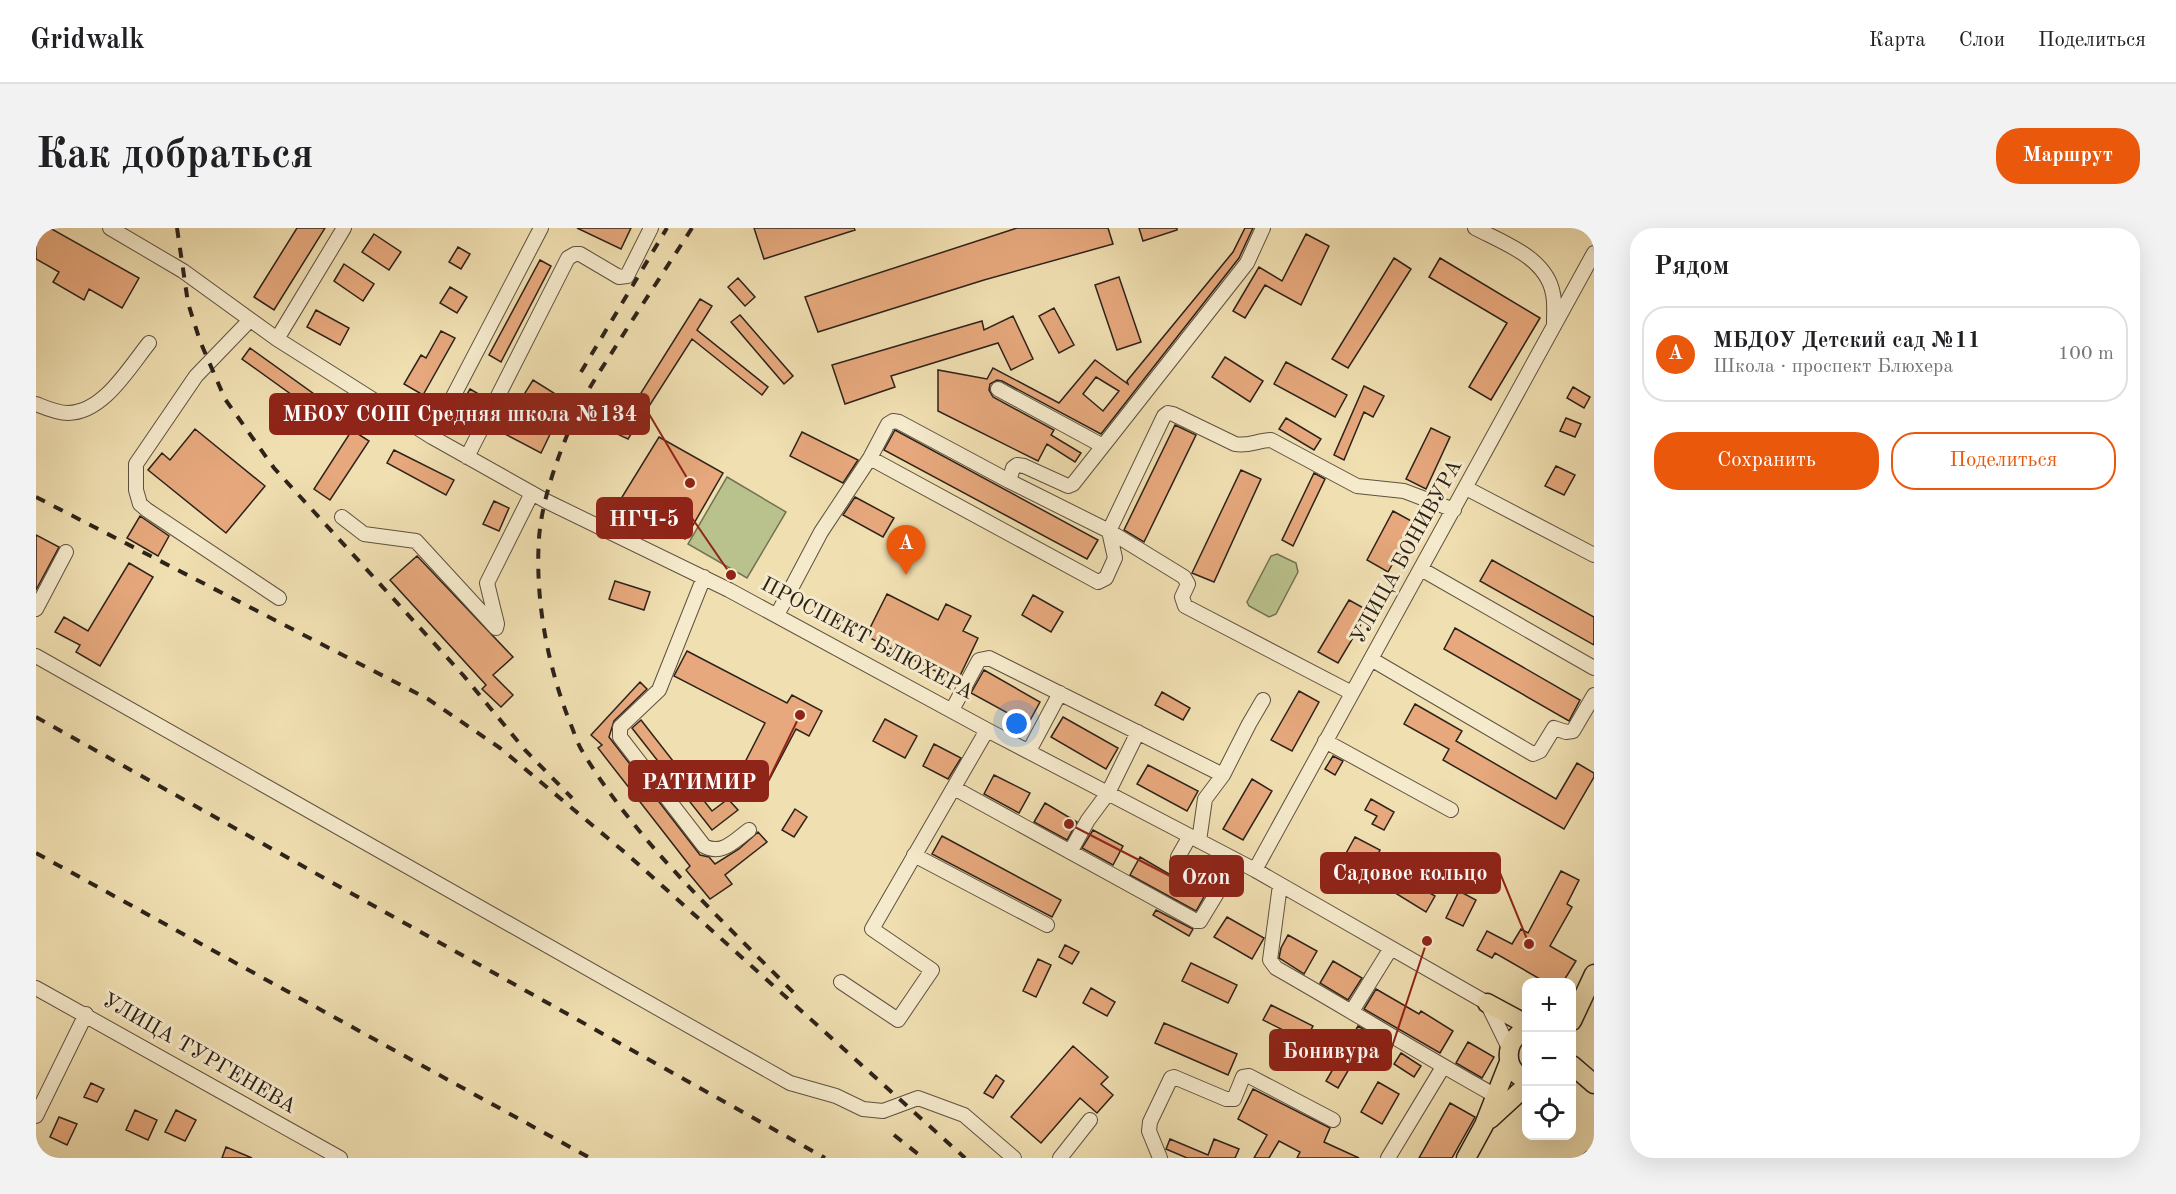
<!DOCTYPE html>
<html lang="ru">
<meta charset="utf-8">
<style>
:root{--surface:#fff;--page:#f2f2f2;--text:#202124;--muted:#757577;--line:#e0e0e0;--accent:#ea580c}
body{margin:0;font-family:"Old Standard TT",serif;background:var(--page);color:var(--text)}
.controls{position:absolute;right:18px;bottom:18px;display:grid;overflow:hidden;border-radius:12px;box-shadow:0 6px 24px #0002}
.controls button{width:54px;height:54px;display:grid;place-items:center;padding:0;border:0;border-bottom:2px solid var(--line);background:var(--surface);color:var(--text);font:30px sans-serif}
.you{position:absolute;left:981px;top:496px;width:21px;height:21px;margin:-15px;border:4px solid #fff;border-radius:50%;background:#1a73e8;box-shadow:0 0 0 9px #1a73e833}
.badge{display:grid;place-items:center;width:39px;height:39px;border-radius:50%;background:var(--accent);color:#fff;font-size:20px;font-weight:700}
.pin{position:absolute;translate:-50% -50px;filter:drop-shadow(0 2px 3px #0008)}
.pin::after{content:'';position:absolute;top:32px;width:21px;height:18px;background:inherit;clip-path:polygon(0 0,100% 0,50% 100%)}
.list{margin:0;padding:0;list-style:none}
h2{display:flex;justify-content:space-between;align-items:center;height:78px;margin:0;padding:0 24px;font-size:26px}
h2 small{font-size:20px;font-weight:400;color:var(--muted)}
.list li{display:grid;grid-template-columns:39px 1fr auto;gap:18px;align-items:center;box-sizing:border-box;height:96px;margin:0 12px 12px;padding:0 12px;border:2px solid var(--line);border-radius:24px}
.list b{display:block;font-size:22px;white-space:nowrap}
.list p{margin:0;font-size:20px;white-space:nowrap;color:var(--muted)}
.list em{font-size:20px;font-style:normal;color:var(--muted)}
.actions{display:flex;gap:12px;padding:18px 24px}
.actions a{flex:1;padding:14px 0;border:2px solid var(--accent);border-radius:24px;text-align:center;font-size:21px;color:var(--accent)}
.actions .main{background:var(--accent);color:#fff}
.icon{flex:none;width:33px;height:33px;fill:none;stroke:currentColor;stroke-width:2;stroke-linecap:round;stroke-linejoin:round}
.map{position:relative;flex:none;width:1558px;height:930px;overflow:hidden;border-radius:24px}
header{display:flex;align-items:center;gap:36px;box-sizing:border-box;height:84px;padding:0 30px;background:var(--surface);border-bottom:2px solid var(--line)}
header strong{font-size:28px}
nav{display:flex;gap:33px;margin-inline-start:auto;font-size:21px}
.intro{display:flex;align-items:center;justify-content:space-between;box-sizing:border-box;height:144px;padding:0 36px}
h1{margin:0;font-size:42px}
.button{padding:15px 27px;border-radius:24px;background:var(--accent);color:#fff;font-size:21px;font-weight:700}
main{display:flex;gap:36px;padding:0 36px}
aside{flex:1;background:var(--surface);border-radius:24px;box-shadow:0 6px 24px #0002}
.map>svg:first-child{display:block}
.green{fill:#b9c28c;stroke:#737253;stroke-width:1.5}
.building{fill:#e6a87c;stroke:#2d221a;stroke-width:1.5;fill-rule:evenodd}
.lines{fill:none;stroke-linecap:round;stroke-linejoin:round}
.minor-casing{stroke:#5e5140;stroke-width:16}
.major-casing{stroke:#2d221a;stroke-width:21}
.minor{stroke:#f5eacc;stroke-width:14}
.major{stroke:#f0dfb1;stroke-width:18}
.rail{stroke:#2d221a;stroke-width:4;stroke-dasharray:10 10;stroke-linecap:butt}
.labels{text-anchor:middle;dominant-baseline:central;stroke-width:6;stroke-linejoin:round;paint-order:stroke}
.street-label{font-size:21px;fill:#2d221a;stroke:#f5eacc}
.leader{fill:none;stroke:#8f2418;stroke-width:2}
.callout-dot{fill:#8f2418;stroke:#f5eacc;stroke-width:2}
.callout{fill:#8f2418;stroke:#8f2418;stroke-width:2}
.callout-label{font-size:22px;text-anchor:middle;font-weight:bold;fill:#fff}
</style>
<header>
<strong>Gridwalk</strong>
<nav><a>Карта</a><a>Слои</a><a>Поделиться</a></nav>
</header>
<div class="intro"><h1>Как добраться</h1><a class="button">Маршрут</a></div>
<main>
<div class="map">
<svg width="1558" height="930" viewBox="0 0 1558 930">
<rect width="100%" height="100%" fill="#f0dfb1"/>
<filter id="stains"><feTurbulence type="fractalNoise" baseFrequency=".00333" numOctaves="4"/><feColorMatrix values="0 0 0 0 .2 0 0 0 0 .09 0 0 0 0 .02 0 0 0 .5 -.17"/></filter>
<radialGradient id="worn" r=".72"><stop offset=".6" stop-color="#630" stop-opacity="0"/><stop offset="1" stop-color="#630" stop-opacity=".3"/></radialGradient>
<path class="green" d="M691,249L750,284L711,350L652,316Z
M1241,326L1260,335L1262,344L1240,386L1233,389L1213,378L1211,374L1235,328Z"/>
<path class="building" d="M0,0H14L103,50L86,80L53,61L48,72L17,54L23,44L0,31Z
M261,0H289L238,82L218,69Z
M541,0H595L585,21Z
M718,0H818L819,2L728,31Z
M981,0H1072L1077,16L948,52L782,104L769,69Z
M1103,0H1141V2L1107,13Z
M1209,0H1217L1203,30L1065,206L966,153L961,152L954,156L953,162L957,169L1018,202L1015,207L1045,225L1039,234L1011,216L1002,233L902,183V142L951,151L957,140L1023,175L1059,132L1092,156L1091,153L1197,24ZM1060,149L1083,163L1067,183L1047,166Z
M338,6L365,24L353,42L326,24Z
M1270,6L1293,18L1265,77L1229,57L1209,90L1197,83L1223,39L1246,53Z
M422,19L434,26L425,41L413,34Z
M1358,30L1375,41L1312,140L1296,131Z
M1404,30L1504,90L1455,172L1433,159L1471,95L1393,49Z
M504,32L515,38L465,134L453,127Z
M308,36L338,56L327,73L298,53Z
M1083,49L1105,114L1081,122L1059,57Z
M702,50L719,69L709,78L692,59Z
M414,59L431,69L421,85L404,75Z
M664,71L676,78L661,102L732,159L726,167L656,111L592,211L579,205L587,187L590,189Z
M1018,80L1038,117L1023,125L1003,88Z
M280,82L313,100L304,117L271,99Z
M704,87L757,148L748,156L695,94Z
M977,88L997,131L975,142L962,115L855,148L859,159L809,176L796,137L946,93L948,102Z
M405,103L419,110L387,167L368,156L385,127L390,130Z
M214,120L278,166L270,177L206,131Z
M1189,129L1227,153L1214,174L1176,149Z
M1250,134L1311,167L1299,189L1238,156Z
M497,152L521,167L506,191L518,198L505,225L463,203L477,175L481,178Z
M1328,158L1348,168L1337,189L1328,184L1308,232L1298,227Z
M1537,159L1554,169L1548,180L1531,170Z
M434,161L451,171L440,192L422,182Z
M1250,190L1285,211L1278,222L1243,201Z
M1530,190L1545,196L1539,209L1524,203Z
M1139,197L1160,207L1108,314L1088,302Z
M1395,200L1414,209L1390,261L1370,251Z
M159,201L229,258L190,305L112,242L126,225L134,232Z
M316,202L333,213L294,272L278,261Z
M859,202L1062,312L1051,331L848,222Z
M766,204L822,232L807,255L754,228Z
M623,209L687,245L649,311L583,274Z
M358,222L418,252L410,267L351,235Z
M1520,238L1539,247L1528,267L1509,258Z
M1205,242L1225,251L1178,354L1156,345Z
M1278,245L1289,251L1257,318L1246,312Z
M819,269L858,290L847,309L807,287Z
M458,273L473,280L463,303L447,296Z
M1357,283L1379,295L1352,344L1331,332Z
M104,288L133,308L122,328L91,310Z
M0,307L23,319L0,362Z
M381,328L477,429L457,447L477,467L465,479L446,461L450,457L354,352Z
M1456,332L1558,389V417L1444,353Z
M93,335L117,349L64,438L40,424L44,417L19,404L28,389L52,403Z
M579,353L614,364L608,382L573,371Z
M851,366L902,392L910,376L935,388L927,403L942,410L921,454L830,408Z
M997,367L1027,384L1015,404L986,387Z
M1313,372L1333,383L1302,435L1282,424Z
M1419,400L1544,472L1533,493L1408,421Z
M651,423L751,475L756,467L786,483L773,508L760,501L731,556L705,542L729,495L638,448Z
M948,442L1004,474L992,496L935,465Z
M604,454L611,461L578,493L573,509L661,623L664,627L673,629L679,636L703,621L722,604L731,614L689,647L696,656L674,671L650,642L654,638L562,520L566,517L555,507Z
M1263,463L1283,474L1256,523L1235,512Z
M1126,464L1154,480L1147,492L1119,477Z
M1379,476L1426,503L1420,513L1520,571L1541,535L1558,545V549L1528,601L1407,532L1413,521L1368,496Z
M1027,489L1082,520L1070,541L1015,509Z
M849,491L881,508L869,530L837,513Z
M605,492L676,583L692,571L702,582L676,602L596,500Z
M898,516L925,530L912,551L887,538Z
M1297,528L1307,533L1299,547L1289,541Z
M1112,537L1162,563L1151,583L1101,556Z
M958,547L994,565L983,585L948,566Z
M1216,551L1236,563L1207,612L1187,601Z
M1335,571L1358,584L1348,602L1336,596L1341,588L1329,582Z
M1009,575L1041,594L1031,612L998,594Z
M759,581L771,589L758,609L746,602Z
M1057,602L1087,618L1077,637L1046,620Z
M906,608L1025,672L1016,689L896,626Z
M1319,609L1344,622L1334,643L1308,629Z
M1104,629L1169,667L1160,683L1094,647Z
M1525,643L1543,652L1531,676L1536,679L1514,718L1540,733L1527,754H1509L1459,725L1456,730L1441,722L1451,703L1476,716L1485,701L1492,705Z
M1365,648L1399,668L1390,684L1356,663Z
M1423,663L1440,672L1427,698L1410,690Z
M1120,682L1157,701L1153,708L1117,687Z
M1191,689L1228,710L1216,731L1178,709Z
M1252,707L1281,723L1268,746L1243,730L1245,720Z
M1029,717L1043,724L1036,736L1023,729Z
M1002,731L1015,737L1000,769L987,763Z
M1297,733L1326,750L1312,772L1284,755Z
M1155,735L1201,757L1192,775L1146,753Z
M1055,760L1079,774L1071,788L1047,775Z
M1340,761L1383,786L1385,783L1417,803L1404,825L1328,781Z
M1235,777L1277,798L1269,813L1227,792Z
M1128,795L1201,826L1192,847L1119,815Z
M1322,798L1334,805L1302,860L1290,853Z
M1432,814L1458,829L1446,850L1420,835Z
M1037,818L1072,849L1065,856L1077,867L1061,885L1044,870L1005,915L975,889Z
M1365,825L1385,838L1378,849L1358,836Z
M960,847L968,853L957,870L948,865Z
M1342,854L1363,866L1346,896L1325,884Z
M55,855L68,861L61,874L48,869Z
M1217,861L1294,900L1288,914L1323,930H1261L1264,924L1243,913L1233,930H1218L1231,907L1202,891Z
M1414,875L1439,889L1416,930H1383Z
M99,882L121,892L112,912L90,902Z
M140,882L160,892L149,913L129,904Z
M23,889L41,896L31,917L14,909Z
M1134,911L1172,927L1178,911L1203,921L1199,930H1151L1130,921Z
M190,919L216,930H186Z"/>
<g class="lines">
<g class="minor-casing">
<path id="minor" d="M74,0L147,43L241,111L396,209L510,273L693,362L951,502L1219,642L1451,775L1473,820
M1439,0C1468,15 1511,30 1517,66C1519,75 1518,86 1518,95
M214,92L160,148L100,236V262L104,276L111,282L243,370
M241,111L308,0
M962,161L1067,218L1211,35L1227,0
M0,176C10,180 21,185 32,185C67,185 93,140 113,115
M396,209L505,0
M431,229L532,30L539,26H544L583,49L591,48L615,0
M834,230L1062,354L1070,350L1079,330L1073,303L1128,188L1132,185L1137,186L1199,216C1212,219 1222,212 1235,212L1321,258L1368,263L1418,282
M973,253L977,240L981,237L988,238L1032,258L1037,256L1067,218
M1430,260L1558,327
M306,289L328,306L380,313L460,400L461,396L451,355L496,265
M1385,341L1558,440
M668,349L623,462L584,499V509L668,618C686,628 699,612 713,602
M0,381L30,324
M741,387L785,304L834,230L852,196L857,193L863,194L973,253L1073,303L1148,349L1152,356L1146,369L1149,378L1316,465
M0,428L754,855L800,868L827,881L847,883L882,870L928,887L978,930
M1335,431L1497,526L1504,523L1518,500L1530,504L1537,503L1558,467
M916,482L943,432L953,430L1187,547
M1289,513L1415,582
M993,523L1024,465
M918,560L1160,693H1164L1181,665L1180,658L1144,637L1142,629L1154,608
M1163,613L1169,571L1187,547L1213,496L1227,472
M1034,624L1052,592L1072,565L1102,504
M878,627L1011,697
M1219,642L1558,25
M1244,657L1234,732L1240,740C1314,782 1386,827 1460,868
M805,754L862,792L896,742L836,701L951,502
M0,760L304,930
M1316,783L1355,720
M0,888L50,786
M1024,930L1054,892
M1124,930L1113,903L1114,894L1135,850L1138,849L1190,871H1198L1207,849L1213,848L1297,892
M1352,930L1407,839
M1554,930H1556"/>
</g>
<g class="major-casing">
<path id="major" d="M1451,775L1490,796
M1536,793L1558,746
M1490,801C1468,813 1466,841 1490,852
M1536,837L1558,856
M1454,891L1490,858
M1430,930L1448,897L1473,834"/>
</g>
<use href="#minor" class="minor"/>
<use href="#major" class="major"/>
<path class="rail" d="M141,0L152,75L164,113L189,171L238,240L427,447L489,522L536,570
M656,0C631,39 605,78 580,118C565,142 548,166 537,193C522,228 506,271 503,310C499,371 511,435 533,492C537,501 540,512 545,521C599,613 688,694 763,770
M545,144L631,0
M0,269L392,471L464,520L592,627L929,930
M0,489L789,930
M0,625L554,930
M858,907L887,930"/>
</g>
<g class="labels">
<g class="street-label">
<text transform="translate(1371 324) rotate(-61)">УЛИЦА БОНИВУРА</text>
<text transform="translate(831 411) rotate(28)">ПРОСПЕКТ БЛЮХЕРА</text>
<text transform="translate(163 826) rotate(30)">УЛИЦА ТУРГЕНЕВА</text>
</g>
</g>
<path class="leader" d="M654 255L613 186M695 347L656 290M764 487L732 553M1493 716L1464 645M1033 596L1134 648M1391 713L1355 822"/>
<g class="callout-dot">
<circle cx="654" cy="255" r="6"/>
<circle cx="695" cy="347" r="6"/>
<circle cx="764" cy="487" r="6"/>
<circle cx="1493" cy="716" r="6"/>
<circle cx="1033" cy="596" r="6"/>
<circle cx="1391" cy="713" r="6"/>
</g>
<g class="callout">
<rect x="234" y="166" width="379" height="40" rx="6"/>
<rect x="561" y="270" width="95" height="40" rx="6"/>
<rect x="593" y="533" width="139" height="40" rx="6"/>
<rect x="1285" y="625" width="179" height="40" rx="6"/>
<rect x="1134" y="628" width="73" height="40" rx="6"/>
<rect x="1234" y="802" width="121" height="40" rx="6"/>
</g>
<g class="callout-label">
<text x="424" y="193">МБОУ СОШ Средняя школа №134</text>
<text x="608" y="298">НГЧ-5</text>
<text x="663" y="561">РАТИМИР</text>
<text x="1374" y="652">Садовое кольцо</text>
<text x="1170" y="656">Ozon</text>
<text x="1295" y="830">Бонивура</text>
</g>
<rect width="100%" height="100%" filter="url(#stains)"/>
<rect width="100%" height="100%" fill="url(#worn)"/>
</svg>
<div class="controls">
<button>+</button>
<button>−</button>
<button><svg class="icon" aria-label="locate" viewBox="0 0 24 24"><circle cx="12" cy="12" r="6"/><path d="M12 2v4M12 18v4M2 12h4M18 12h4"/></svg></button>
</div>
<div class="you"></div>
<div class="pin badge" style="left:870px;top:347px">A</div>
</div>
<aside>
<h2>Рядом<small></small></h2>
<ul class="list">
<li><span class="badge">A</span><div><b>МБДОУ Детский сад №11</b><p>Школа · проспект Блюхера</p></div><em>100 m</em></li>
</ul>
<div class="actions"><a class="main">Сохранить</a><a>Поделиться</a></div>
</aside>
</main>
